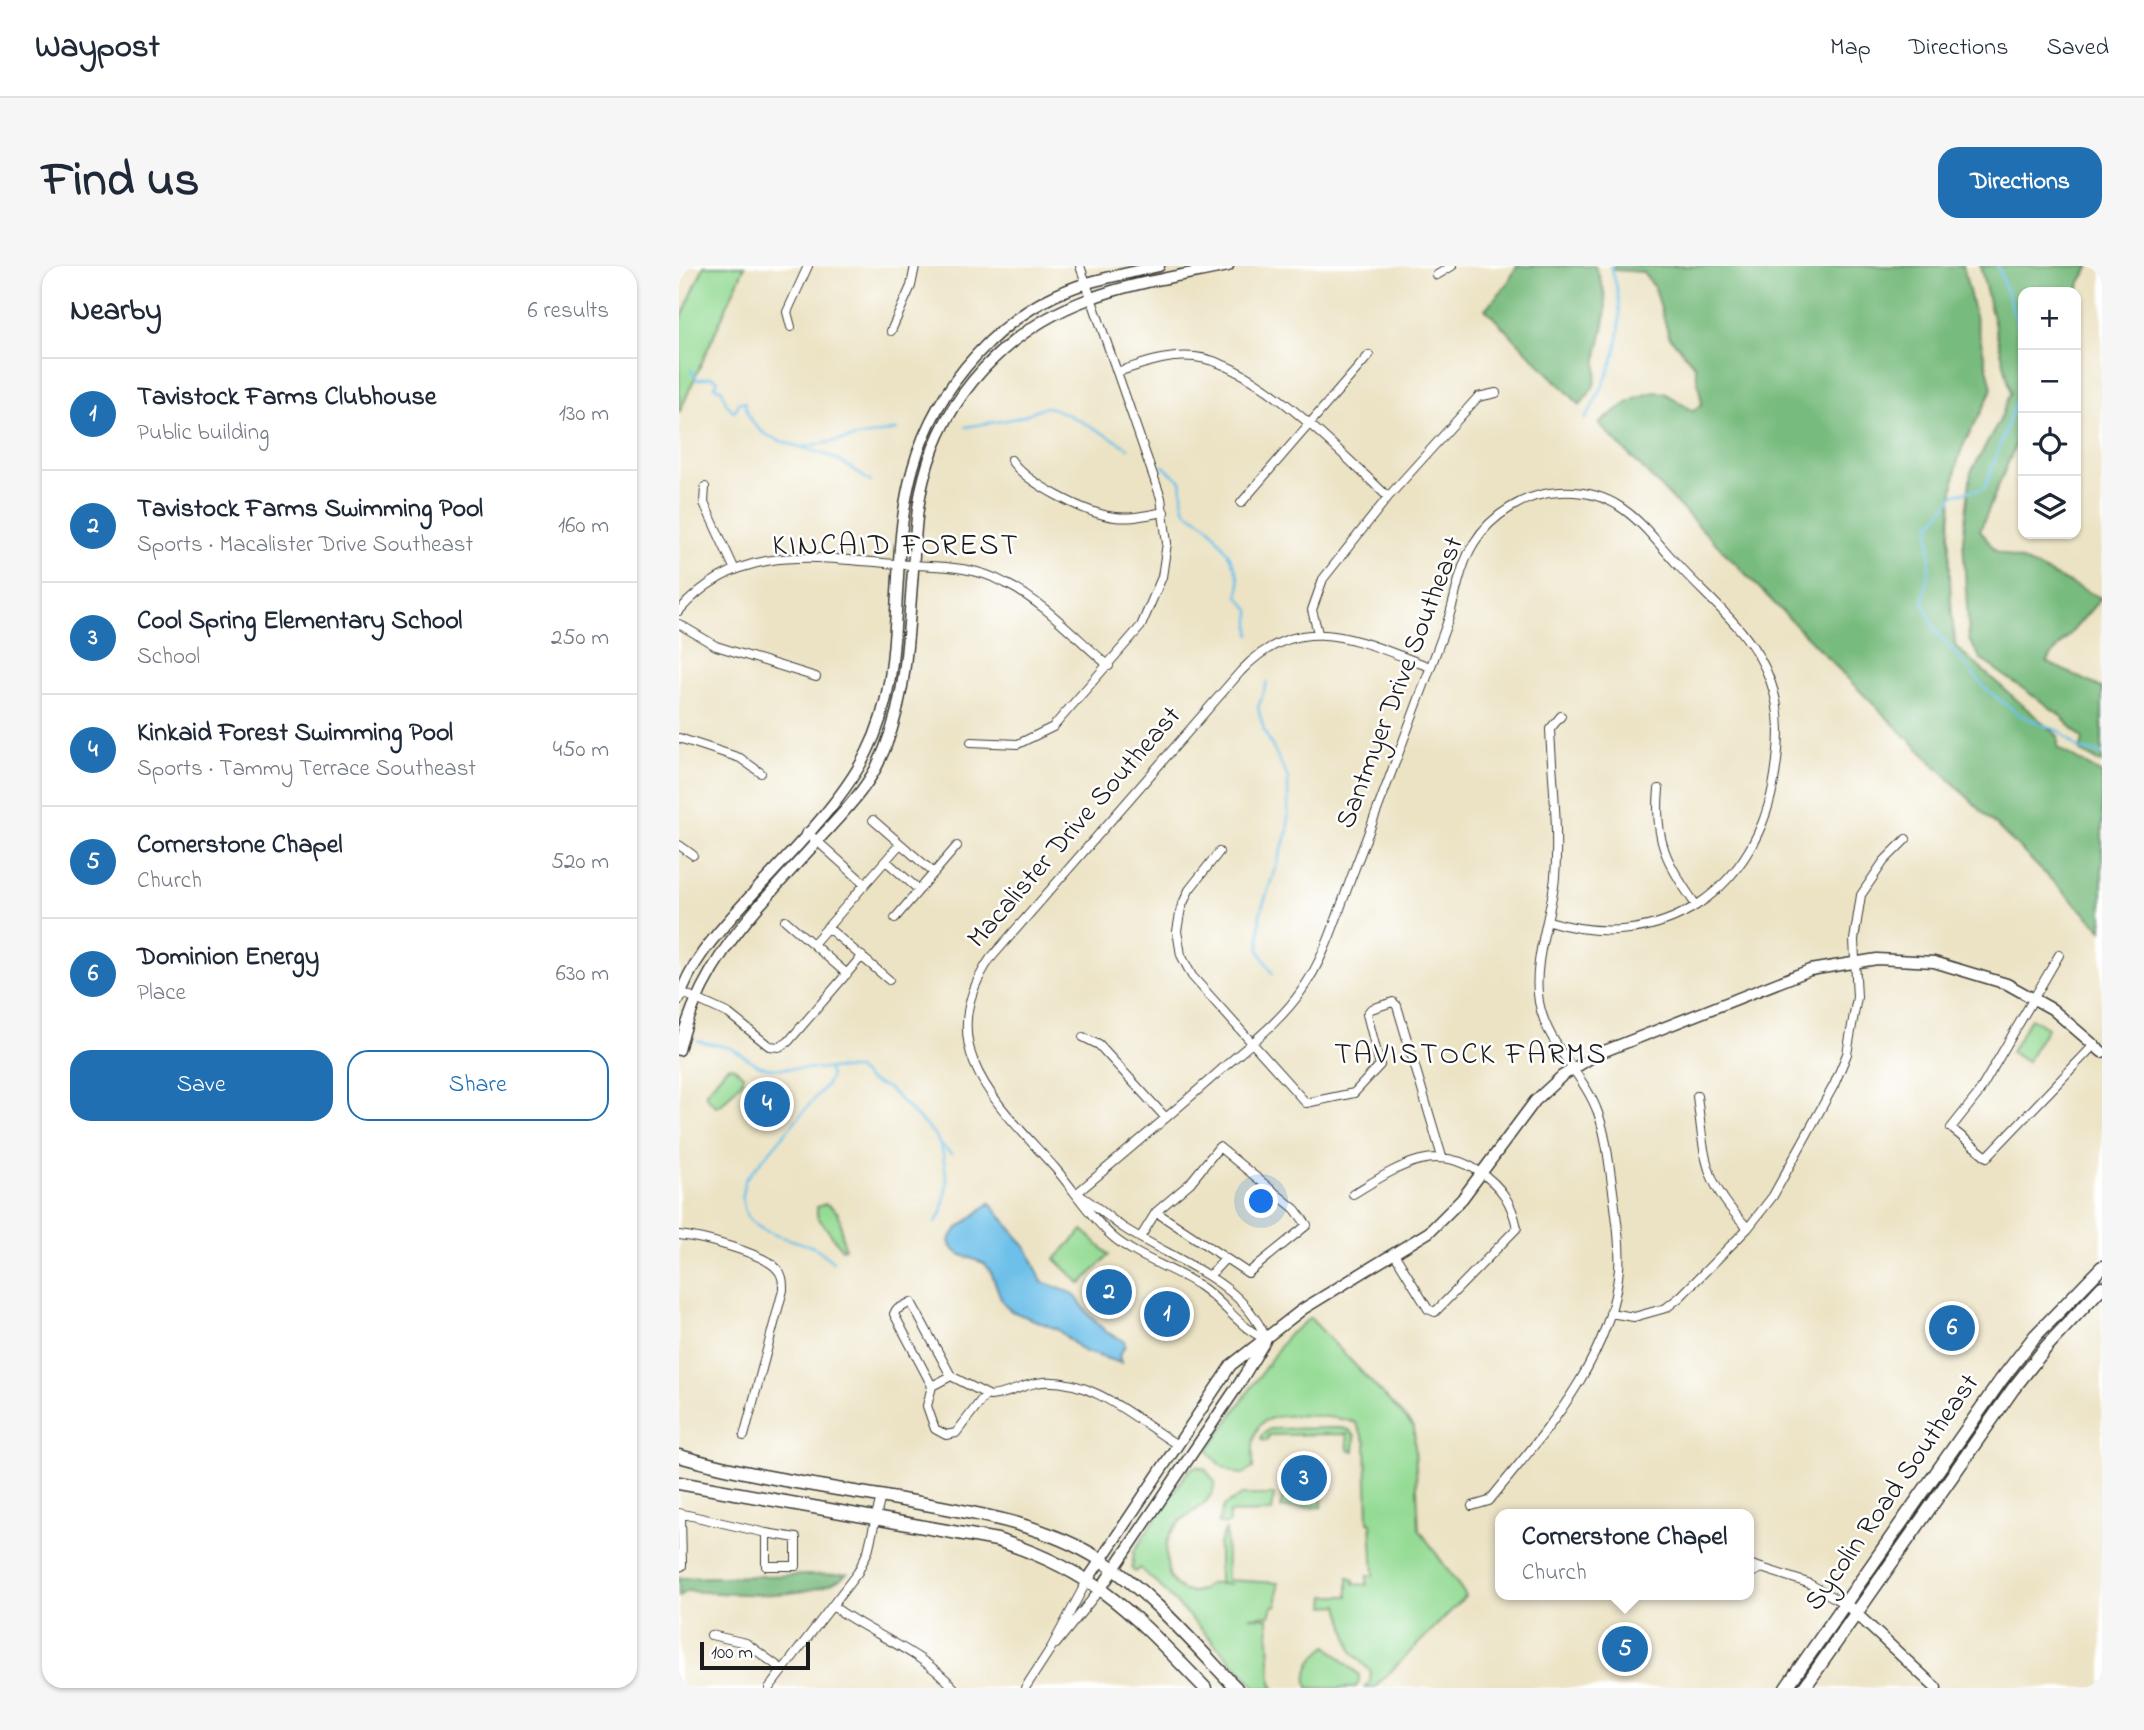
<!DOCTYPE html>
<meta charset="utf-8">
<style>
:root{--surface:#fff;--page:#f6f6f7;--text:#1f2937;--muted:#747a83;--line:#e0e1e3;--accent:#1f6fb2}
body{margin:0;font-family:"Indie Flower",sans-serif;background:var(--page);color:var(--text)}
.controls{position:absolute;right:21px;top:21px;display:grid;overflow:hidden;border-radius:14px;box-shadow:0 2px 5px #0004}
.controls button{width:63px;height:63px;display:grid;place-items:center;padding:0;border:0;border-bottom:2px solid var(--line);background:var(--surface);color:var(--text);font:35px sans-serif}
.scale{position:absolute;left:21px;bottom:18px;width:110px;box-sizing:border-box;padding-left:7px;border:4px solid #1c1c1c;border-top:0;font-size:19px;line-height:24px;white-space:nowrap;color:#1c1c1c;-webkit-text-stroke:5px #fff;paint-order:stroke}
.you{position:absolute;left:583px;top:936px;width:24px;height:24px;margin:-18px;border:5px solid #fff;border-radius:50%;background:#1a73e8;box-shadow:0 0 0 10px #1a73e833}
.badge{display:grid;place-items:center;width:46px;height:46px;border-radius:50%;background:var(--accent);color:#fff;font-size:23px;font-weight:700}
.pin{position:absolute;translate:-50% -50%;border:4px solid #fff;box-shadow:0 2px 7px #0006}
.popup{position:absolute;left:816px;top:1243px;width:259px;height:91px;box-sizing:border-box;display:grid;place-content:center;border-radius:14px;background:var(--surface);filter:drop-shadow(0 2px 5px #0005);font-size:23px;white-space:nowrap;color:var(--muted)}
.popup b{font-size:26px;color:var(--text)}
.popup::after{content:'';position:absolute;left:50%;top:100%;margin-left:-14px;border:14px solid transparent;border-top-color:var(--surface)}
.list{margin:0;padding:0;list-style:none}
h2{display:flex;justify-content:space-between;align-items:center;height:91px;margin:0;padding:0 28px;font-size:30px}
h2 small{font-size:23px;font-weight:400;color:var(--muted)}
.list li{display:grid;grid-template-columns:46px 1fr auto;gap:21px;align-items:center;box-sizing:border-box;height:112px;padding:0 28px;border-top:2px solid var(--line)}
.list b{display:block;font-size:26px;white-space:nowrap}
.list p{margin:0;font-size:23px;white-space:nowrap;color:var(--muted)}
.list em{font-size:23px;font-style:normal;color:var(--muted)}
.actions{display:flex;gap:14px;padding:21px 28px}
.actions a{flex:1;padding:16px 0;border:2px solid var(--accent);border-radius:21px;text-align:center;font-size:24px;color:var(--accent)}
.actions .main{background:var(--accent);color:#fff}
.icon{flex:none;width:38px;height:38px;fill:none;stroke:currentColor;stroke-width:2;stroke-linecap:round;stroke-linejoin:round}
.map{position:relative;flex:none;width:1423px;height:1422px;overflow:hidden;border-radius:21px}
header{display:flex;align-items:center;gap:42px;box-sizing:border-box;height:98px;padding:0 35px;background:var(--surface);border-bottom:2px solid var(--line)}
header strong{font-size:33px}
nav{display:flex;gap:38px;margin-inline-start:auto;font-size:24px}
.intro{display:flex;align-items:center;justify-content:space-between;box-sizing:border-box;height:168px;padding:0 42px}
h1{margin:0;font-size:49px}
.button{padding:18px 32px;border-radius:21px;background:var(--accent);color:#fff;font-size:24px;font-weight:700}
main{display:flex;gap:42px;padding:0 42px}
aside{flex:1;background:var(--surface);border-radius:21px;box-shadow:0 2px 5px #0004}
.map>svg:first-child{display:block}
.green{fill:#95db95;stroke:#587c58;stroke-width:2}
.forest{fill:#78bb7e;stroke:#4a6c4d;stroke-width:2}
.water{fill:#6dc0e9;stroke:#446e82;stroke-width:2}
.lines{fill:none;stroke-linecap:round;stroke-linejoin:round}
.stream{stroke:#6dc0e9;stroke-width:2.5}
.minor-casing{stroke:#3b3a35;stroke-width:10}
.tertiary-casing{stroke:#3b3a35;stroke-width:13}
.secondary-casing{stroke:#3b3a35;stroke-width:15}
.primary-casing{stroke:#3b3a35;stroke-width:15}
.minor{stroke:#fff;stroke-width:8}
.tertiary{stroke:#fff;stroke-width:10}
.secondary{stroke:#fff;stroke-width:12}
.primary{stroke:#fff;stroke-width:12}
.labels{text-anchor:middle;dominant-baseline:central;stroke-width:5;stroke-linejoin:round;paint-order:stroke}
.street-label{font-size:28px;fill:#1c1c1c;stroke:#fff}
.neighbourhood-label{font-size:30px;letter-spacing:2px;fill:#1c1c1c;stroke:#fff}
</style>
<header>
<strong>Waypost</strong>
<nav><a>Map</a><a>Directions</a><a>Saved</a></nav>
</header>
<div class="intro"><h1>Find us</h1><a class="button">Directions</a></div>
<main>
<aside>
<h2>Nearby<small>6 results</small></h2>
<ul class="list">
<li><span class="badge">1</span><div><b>Tavistock Farms Clubhouse</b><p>Public building</p></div><em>130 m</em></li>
<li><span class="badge">2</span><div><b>Tavistock Farms Swimming Pool</b><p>Sports · Macalister Drive Southeast</p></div><em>160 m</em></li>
<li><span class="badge">3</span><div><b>Cool Spring Elementary School</b><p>School</p></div><em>250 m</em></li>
<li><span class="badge">4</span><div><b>Kinkaid Forest Swimming Pool</b><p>Sports · Tammy Terrace Southeast</p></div><em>450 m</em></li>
<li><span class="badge">5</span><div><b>Cornerstone Chapel</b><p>Church</p></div><em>520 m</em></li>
<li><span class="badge">6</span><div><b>Dominion Energy</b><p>Place</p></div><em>630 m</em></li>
</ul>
<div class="actions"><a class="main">Save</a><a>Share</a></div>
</aside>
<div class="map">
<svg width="1423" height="1422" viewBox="0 0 1423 1422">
<rect width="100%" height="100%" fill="#fff"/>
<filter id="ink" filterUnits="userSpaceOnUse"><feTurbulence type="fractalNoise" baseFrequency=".0143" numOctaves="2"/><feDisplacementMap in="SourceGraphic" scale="14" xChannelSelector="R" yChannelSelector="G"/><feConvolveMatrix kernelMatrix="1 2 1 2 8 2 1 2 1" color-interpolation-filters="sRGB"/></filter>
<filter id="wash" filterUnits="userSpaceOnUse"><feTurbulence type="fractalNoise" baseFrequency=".00686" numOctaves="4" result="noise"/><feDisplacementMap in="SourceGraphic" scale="28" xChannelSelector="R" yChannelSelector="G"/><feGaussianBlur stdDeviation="1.57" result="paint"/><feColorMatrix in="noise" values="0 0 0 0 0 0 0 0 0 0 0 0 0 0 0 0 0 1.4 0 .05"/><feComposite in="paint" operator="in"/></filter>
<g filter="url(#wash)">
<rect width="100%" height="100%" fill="#ece3c4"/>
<path class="green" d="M25,0H66L0,147V57Z
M1352,752L1368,762L1348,796L1332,786Z
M53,800L64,809V814L42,839L37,840L27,831V826L48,801Z
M146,938C168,945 159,965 166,982L163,983L138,950V941Z
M404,964L430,989L402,1018L376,993Z
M631,1052L735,1161L740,1263L787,1330L695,1422H686L691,1416L692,1406L673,1386L660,1339L646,1340L647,1330H669V1311L675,1314V1318L688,1319V1310H695L692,1257L689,1256L687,1177L677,1157C658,1150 594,1143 581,1159C572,1170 574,1188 574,1202L564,1208C551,1208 535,1196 529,1184L608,1070Z
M662,1162L670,1164L676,1170L675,1185L669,1184L668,1168L590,1169L588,1175L582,1174L583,1169L591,1163Z
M517,1200L526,1203L536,1216C531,1255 477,1242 489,1304C492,1319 506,1331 522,1324C525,1323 527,1319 531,1318C536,1317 546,1319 552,1318L540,1317V1278L547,1263L548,1314L599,1317L598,1339L593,1341L590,1349L570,1351L589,1352L592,1417L595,1422H578L482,1321L461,1302L456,1306L453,1303L455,1285L509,1205Z
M604,1227H643V1241L602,1242Z
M563,1229H595L593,1246L550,1247V1258H539L545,1240Z
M648,1380L680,1409V1416L676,1422H629C624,1403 633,1392 648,1380Z"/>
<path class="forest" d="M838,0H916C932,35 928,49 919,84C917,94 919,106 916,116C914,124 906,132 901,139L806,43L827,20Z
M934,0H1284L1313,122C1305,148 1283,172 1278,199C1268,246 1269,334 1277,381L1379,470V482L1423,508V664L1180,424L920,158C933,147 966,121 985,127C994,130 1004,140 1014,145L1023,138L1016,100L990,70L976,22L964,6L935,4Z
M1301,0H1411L1401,16L1397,40V26H1344V161L1301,264L1317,285L1343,294L1422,332L1367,396L1423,422V497L1401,486L1404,473L1380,448L1302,393L1290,374L1284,273L1292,206L1320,156L1332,126Z
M168,1308C138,1336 48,1328 8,1325L0,1331V1312Z"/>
<path class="water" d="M78,816L99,835L82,855L75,849L82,841L67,828Z
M311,937L349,984L363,1016L395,1028L412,1051L427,1066L445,1075L446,1080L440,1089L442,1097L404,1085L378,1063L332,1045L323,1035L312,1006L305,997L280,988L272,981L270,974L277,964Z"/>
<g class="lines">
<path class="stream" d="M1319,0L1344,75V115L1306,222L1276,228L1251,260V296L1244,335L1256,364L1308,424L1341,449L1382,466L1400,483L1423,488
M12,104L19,114L32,111L39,114L36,121L43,124L47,137L55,146L61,136H66C72,180 121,176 155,192C168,198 180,208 192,216
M906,153C936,103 953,56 931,0
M287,161C305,157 323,156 341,151C350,149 357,142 366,141C376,139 437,174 449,182
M124,181L218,164
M484,200L502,215C504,225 501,239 508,246C515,252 525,254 531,262C544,278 566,309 559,330L571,344V369
M588,416L579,442L585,464L609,512V564L581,648L580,684L594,708
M19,775L52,782L81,800L93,802L178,803L189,814L210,823L257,870L264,888L268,917L263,946L256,957
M149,804L152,810L148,818L66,914C52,965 97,968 132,980C141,983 148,991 154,996
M262,879L272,888"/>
</g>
</g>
<g filter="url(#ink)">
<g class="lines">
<g class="minor-casing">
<path id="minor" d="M758,9L773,0
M112,61L108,46L129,0
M212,65L232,20L236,0
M438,106C464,98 488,88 516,91C577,97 664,189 709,231
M332,194C347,217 408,248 436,251C453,253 468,249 485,246
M26,221L25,237L56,304
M562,237L690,89
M0,345C60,275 138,292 218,298C255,301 292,298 326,317C365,336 397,372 430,400
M0,358L37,380L137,411
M639,367L633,344L644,313L709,231L799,131L817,127
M0,472L61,492L82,507
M292,476L339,478L374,461L462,360L483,311L488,277L482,232L401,0
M980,523C975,575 988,598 1017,639
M194,554L255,607
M128,566L186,618
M0,579L14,589
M540,586L510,624L502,642L498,665L502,689L513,710L627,837L675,827L701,799L688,748L692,743L714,736L718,740L763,891
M207,595L240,624
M216,652L278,580
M106,654L168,708
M148,661L210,714
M134,678L221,578
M1380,689L1299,828L1272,862L1308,891L1416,778
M0,725L50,748L90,780L100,781L109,776L183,690
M404,771L420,779L487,852
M1018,830C1026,891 1023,915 1069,962
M398,927C447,886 496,845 544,802C571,778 602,755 623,724C647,690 659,646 674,607C706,525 736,443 767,360C777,333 779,303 795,277C812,249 847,227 881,226C940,223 962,258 997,297C1031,335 1074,366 1091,414C1103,446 1101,477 1096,509C1079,624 983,690 870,655
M674,928C716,903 754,874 801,906C822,920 833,937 838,962L756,1046L749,1043L716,989
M400,929C418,939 431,954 448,964C497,995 564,1015 587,1073
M0,969C21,971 85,987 98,1003C104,1009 104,1016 104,1024L65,1170
M461,972L477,946L511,917L540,881L616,943L628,959L569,1007L477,946
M531,1009L546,993
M931,1047L955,1051L987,1042L1001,1031L1069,962L1094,930L1155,819L1168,788L1178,731L1175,674L1182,629L1205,595L1227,573
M587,1073C560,1062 545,1036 521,1020C494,1002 459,992 434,971C411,951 396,925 376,902C319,838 251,782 311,693L562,405C622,341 682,376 751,401
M272,1110L232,1036L217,1044L215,1048L253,1120L248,1140L256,1163L267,1169L277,1167L306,1129
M253,1120L272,1110L311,1130C330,1129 346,1117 364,1116C415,1113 456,1153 497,1178
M793,1240L810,1235C865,1167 932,1095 940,1003C942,977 937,950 934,925C930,899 928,872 919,847C904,806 868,780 860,736C853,695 872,652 876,611C880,563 873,511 871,463L882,450
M0,1247L87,1267
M87,1267L117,1272V1300H87Z
M1070,1298L1129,1317L1168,1339
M0,1301L3,1300L2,1248
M1070,1308L1081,1303
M155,1341C195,1370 241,1384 275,1422
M32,1369L67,1377L104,1404
M377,1378L422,1322
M90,1422L179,1306L189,1285L202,1230
M346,1422L372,1382L409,1313"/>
</g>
<g class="tertiary-casing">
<path id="tertiary" d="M0,733C10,699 35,671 58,645C99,599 161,541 188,486C216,431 215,371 219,311C221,275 224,237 234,202C257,119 324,43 408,17C432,10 456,6 480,0
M0,784C23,691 80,641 141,572C161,550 183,528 197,502C227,443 228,382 233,317C236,282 236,246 245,212C266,128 329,63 410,33C454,16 503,10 549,0
M409,1313L552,1099L624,1043L750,966L783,933L856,835L883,810L918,788L1131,704L1198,693L1255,696L1328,718L1373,743L1423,786
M422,1322L560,1118L586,1075
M1168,1339L1257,1422"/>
</g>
<g class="secondary-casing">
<path id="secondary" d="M1107,1422L1322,1114L1356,1070L1423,1001
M1125,1422L1334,1123L1368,1080L1423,1021"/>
</g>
<g class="primary-casing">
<path id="primary" d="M0,1190C77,1212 156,1222 235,1236C300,1248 365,1258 422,1294C473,1328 515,1378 557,1422
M0,1217L318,1274C418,1305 456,1350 526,1422"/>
</g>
<use href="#minor" class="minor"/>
<use href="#tertiary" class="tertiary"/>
<use href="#secondary" class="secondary"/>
<use href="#primary" class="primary"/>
</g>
</g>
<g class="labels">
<g class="street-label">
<text transform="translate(722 417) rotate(-69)">Santmyer Drive Southeast</text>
<text transform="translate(396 562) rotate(-49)">Macalister Drive Southeast</text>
<text transform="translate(1214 1227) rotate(-55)">Sycolin Road Southeast</text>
</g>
<g class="neighbourhood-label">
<text x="217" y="281">KINCAID FOREST</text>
<text x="792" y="790">TAVISTOCK FARMS</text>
</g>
</g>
</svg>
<div class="controls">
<button>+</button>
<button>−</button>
<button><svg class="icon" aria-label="locate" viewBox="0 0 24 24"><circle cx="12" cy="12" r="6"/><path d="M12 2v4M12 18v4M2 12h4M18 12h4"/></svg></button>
<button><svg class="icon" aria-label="layers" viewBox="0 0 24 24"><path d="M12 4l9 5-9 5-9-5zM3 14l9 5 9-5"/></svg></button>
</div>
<div class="scale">100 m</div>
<div class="you"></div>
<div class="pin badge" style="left:488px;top:1048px">1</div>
<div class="pin badge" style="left:430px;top:1026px">2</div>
<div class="pin badge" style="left:625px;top:1212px">3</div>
<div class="pin badge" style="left:88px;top:838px">4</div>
<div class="pin badge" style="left:946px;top:1383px">5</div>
<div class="popup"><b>Cornerstone Chapel</b>Church</div>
<div class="pin badge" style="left:1273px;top:1062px">6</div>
</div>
</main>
